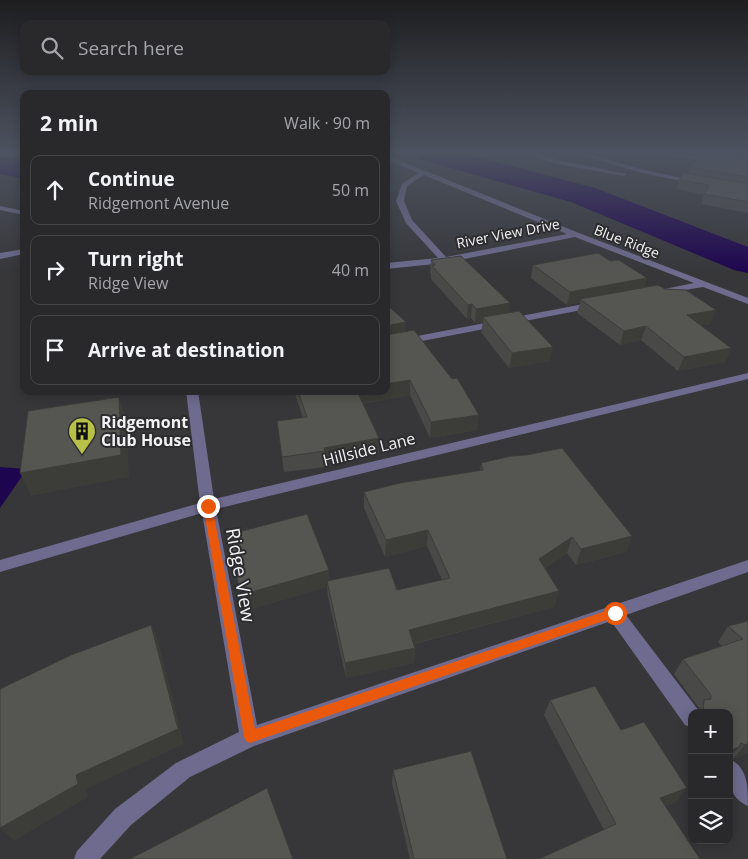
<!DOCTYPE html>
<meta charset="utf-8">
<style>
:root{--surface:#29292c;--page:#353538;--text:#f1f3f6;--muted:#a5a6a9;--line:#454548}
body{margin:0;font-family:"Open Sans",sans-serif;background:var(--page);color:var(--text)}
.controls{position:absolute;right:15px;bottom:15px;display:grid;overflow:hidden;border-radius:10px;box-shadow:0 2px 12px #0003}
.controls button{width:45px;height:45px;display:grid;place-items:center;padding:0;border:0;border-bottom:1px solid var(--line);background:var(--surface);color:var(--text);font:25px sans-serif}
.stop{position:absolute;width:15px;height:15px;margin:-11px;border:4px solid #ea580c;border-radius:50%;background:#fff}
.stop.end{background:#ea580c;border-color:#fff;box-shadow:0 1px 5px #0008}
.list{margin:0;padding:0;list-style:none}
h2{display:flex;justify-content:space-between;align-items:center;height:65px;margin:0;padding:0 20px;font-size:21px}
h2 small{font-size:16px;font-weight:400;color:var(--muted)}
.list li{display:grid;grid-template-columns:32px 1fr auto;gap:15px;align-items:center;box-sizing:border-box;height:70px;margin:0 10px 10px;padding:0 10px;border:1px solid var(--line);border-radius:10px}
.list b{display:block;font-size:19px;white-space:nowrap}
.list p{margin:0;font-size:16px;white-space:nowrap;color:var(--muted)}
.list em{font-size:16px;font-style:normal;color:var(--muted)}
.icon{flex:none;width:28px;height:28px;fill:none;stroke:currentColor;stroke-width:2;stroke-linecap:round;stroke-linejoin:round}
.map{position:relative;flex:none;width:748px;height:859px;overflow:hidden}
.search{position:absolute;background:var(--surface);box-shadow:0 2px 12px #0003;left:20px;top:20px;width:370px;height:55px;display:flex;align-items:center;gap:12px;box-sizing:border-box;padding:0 18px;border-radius:10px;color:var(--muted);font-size:19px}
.panel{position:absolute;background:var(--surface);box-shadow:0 2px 12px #0003;left:20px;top:90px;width:370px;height:305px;border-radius:10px}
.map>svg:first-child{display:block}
.water{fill:#1e054f}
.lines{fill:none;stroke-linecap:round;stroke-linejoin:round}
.river{fill:#1e054f;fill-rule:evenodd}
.minor{fill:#6e6b8e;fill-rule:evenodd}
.wall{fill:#494947}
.shaded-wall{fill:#3c3c39}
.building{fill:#555552;stroke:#3c3c39}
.route{fill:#ea580c}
.labels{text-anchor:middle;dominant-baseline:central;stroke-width:4;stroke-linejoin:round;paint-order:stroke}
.far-street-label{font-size:14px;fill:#f2f2f4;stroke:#2d2d30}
.poi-label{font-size:16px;font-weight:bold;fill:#f2f2f4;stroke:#2d2d30;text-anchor:start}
.street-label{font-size:16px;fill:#f2f2f4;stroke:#2d2d30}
.near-street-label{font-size:19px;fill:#f2f2f4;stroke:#2d2d30}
</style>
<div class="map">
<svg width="748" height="859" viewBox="0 0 748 859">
<rect width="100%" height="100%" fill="#37373a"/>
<path class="water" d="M0,467L27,469L0,508Z"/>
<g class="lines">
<path class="river" d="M415,153H462L595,188L748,247V273L734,270L571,202L419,159Z
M0,156L24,161V179L0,174Z"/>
<path class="minor" d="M524,153H533L558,160L627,174L624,176L557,164Z
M575,153H584L645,170L699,182L696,184L642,173Z
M659,153H672L748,165V169Z
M386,155L579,233L748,298V304L703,287L655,295V291L694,283L575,237L444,263L386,269V263L438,258L406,223L396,201L402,184L418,173L386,159ZM424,175L567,234L446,257L412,220L404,201L407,186Z
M0,206L24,211V215L0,210Z
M24,249V254L0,259V253Z
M594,302L599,305L597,307L386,348V342Z
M748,373V379L216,509L257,725L748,560V572L626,615L699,711V713H692V728L685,725L611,621L254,746L190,777L131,825L100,859H74L77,851L115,809L176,763L239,732L202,513L0,572V560L200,503L186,391H198L214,499Z
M729,759C748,767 748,787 748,806C727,797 729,778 729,759Z"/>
</g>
<path class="wall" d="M713,153H748V213L701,204L704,195L676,189L679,180L688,174L690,167L712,155Z
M431,260L509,313L550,361L509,368L481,332L483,322L475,323L471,318L467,319L431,279V275L430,273Z
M610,261L647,278L644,287L665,289L716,310L710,324L701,325L731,348L725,362L678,371L641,340L620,345L577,313L580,303L567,305L531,278L533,265Z
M405,332L477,430L430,438L410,395L363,404L379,438V453L326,464V467L284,472L277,421L303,418L294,391H386Z
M481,463L632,536L626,552L576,565L567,553L545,568L559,591L554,607L414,644L415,648L414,663L346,678L328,597L327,587L245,611L227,535L330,580L397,590L442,580L427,546L385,557L364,508V492L480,471Z
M748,621V753L733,759L730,758H729V713H695L699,708L674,674L683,659L722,646L718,642L728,626Z
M550,700L621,730L676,802L604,830L544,715Z
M393,770L507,859H410L392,783Z"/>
<path class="shaded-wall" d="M647,278L643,291L580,299V303L567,305L570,292Z
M510,303L508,317H483V322L475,323L476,309Z
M472,304L471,318L467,319L468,305Z
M716,310L710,324L682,329L687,315Z
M406,322L405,336L386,340V326Z
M646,326L641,340L620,345L624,331Z
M553,347L550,361L509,368L512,353Z
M731,348L725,362L678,371L684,357Z
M410,380V395L357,405V391H386V384Z
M119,397L126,419L129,477L31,496L20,473Z
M479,415L477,430L430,438L431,422Z
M379,438V453L326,464L324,448Z
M428,530L427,546L385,557L386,540Z
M632,536L626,552L576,565L581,549Z
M572,537L567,553L534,575L539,559Z
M329,570L330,586L327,581V587L245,611L241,595Z
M559,591L554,607L408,645L409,630Z
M151,625L158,640L184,744L86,789L88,797L14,841L0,828L76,775Z
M415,648L414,663L346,678L345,663Z
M748,743V753L733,759L745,745Z
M739,747L729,758V751Z
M687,788L676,802L650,811L660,798Z"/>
<path class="building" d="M703,153L748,161V177L690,167Z
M684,173L748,184V202L704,194L709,185L679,180Z
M598,253L610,261L619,260L647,278L570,292L533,265Z
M461,256L510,303L476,309L472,304L468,305L432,266L435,265L431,260Z
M658,285L665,289L686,290L716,310L687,315L731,348L684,357L646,326L624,331L580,299Z
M386,304L406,322L386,326Z
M519,311L553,347L512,353L483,317Z
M414,330L452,379L457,378L479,415L431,422L410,380L386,384V335Z
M298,391H357L379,438L324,448L325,451L282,457L277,421L307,417Z
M119,397L121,455L20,473L28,411Z
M562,448L632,536L581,549L572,537L539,559L559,591L409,630L415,648L345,663L327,581L389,568L397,590L450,578L428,530L386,540L364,492L400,483L483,470L481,463L511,456L527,455Z
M307,514L329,570L241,595L227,535Z
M748,621V743L745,745L741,743L739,747L729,751V713H703L704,700L711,699V695L683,659L743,639L728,626Z
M151,625L178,729L76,775L78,784L0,828V689L71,655Z
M595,686L621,730L644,722L687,788L660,798L700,859H539L616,824L550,700Z
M471,751L507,859H414L393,770Z
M267,788L293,859H130Z"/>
<linearGradient id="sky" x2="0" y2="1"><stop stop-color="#1e1e20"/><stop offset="0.56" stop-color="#4d5360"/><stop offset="1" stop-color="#4d5360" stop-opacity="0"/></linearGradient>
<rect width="748" height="273" fill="url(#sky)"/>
<path class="route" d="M208,502L212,506L255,729L615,608L621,613L615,617L250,743L246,741L244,737L203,506Z"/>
<defs>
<g id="building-pin" transform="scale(1.4375)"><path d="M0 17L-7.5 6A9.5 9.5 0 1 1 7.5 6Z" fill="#b8c147" stroke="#2d2d30"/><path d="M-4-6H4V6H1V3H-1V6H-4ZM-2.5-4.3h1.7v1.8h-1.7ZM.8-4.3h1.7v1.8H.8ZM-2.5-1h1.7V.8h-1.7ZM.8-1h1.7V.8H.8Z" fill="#111"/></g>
</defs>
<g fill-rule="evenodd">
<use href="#building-pin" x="82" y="431"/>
</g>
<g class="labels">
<g class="far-street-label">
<text transform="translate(508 233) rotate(-11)">River View Drive</text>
<text transform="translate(627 241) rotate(21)">Blue Ridge</text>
</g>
<g class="poi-label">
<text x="101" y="422">Ridgemont<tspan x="101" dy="18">Club House</tspan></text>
</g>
<g class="street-label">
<text transform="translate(369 449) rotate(-14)">Hillside Lane</text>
</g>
<g class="near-street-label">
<text transform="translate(241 575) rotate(80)">Ridge View</text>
</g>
</g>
</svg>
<div class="controls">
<button>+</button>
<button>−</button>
<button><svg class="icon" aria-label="layers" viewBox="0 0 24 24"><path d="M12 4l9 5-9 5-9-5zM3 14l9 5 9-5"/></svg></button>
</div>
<div class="stop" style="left:615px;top:613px"></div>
<div class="stop end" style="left:208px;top:506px"></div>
<div class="search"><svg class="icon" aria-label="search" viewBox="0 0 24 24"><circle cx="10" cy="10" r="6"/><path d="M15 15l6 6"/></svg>Search here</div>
<section class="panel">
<h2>2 min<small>Walk · 90 m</small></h2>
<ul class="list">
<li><svg class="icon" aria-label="ahead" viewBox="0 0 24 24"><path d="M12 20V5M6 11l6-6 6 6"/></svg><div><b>Continue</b><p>Ridgemont Avenue</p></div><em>50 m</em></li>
<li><svg class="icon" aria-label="right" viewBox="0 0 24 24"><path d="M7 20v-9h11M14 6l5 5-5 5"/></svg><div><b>Turn right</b><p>Ridge View</p></div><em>40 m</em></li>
<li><svg class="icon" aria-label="arrive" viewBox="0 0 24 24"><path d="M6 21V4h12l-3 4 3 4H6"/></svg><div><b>Arrive at destination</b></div></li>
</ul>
</section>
</div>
